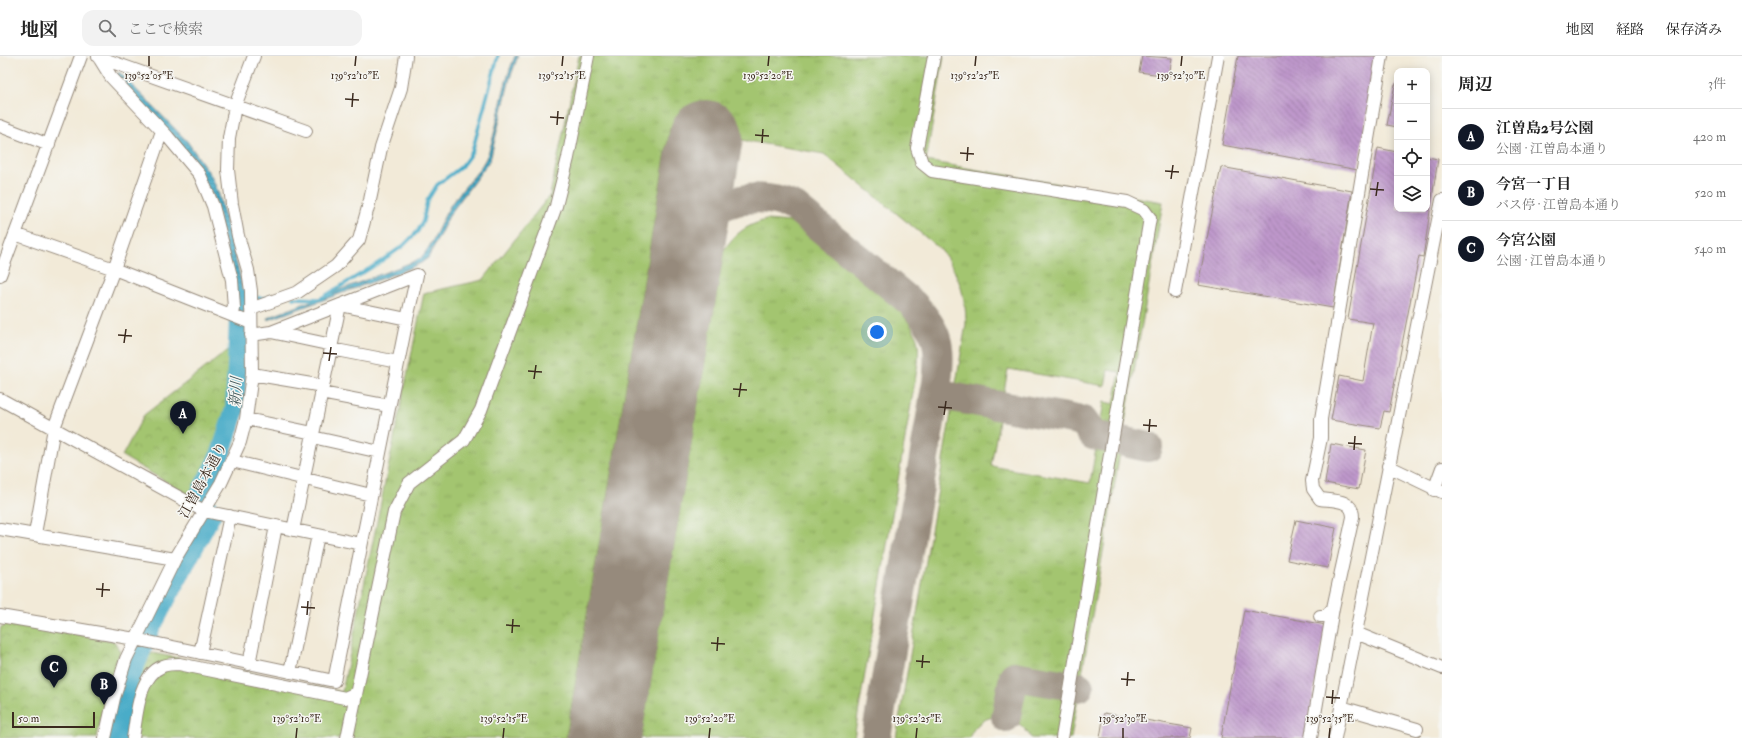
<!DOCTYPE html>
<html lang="ja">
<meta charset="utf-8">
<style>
:root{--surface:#fff;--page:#f2f2f2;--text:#222;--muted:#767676;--line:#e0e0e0;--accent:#111827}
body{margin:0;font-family:"IM FELL Double Pica","Noto Serif JP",serif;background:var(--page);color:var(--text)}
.controls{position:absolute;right:12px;top:12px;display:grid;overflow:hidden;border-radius:8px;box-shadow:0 2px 10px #0003}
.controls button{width:36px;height:36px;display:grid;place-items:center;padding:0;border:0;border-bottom:1px solid var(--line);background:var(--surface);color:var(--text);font:20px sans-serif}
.scale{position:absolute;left:12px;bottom:10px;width:83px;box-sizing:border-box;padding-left:4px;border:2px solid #3b2a1e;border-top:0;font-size:11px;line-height:14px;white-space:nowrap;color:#3b2a1e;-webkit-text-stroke:3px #f6f6f2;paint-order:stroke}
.you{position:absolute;left:877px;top:276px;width:14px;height:14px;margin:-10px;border:3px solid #fff;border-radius:50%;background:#1a73e8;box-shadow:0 0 0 6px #1a73e833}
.badge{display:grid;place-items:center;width:26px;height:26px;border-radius:50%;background:var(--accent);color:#fff;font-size:13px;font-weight:700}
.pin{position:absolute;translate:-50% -33px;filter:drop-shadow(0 1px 2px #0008)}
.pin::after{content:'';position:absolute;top:21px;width:14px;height:12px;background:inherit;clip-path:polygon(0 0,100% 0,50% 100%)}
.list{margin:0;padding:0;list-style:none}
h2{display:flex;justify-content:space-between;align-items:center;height:52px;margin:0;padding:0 16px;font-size:17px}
h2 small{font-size:13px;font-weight:400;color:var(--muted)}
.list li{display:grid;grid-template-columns:26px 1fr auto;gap:12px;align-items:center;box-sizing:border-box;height:56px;padding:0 16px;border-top:1px solid var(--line)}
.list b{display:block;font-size:15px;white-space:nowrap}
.list p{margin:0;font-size:13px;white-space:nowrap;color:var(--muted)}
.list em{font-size:13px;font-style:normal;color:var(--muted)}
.icon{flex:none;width:22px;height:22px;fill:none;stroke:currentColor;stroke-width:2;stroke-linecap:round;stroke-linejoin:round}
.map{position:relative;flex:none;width:1442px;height:682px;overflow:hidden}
header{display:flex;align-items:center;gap:24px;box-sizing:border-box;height:56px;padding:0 20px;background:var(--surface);border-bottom:1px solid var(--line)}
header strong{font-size:19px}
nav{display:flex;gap:22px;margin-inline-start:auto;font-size:14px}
.search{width:280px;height:36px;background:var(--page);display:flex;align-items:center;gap:10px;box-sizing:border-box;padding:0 14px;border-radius:12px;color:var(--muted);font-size:15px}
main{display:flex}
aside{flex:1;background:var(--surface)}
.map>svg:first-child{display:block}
.grass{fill:url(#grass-tufts);stroke:#6f7846;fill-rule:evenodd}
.park{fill:url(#park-crowns);stroke:#6f7846}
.water{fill:url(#water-rules);stroke:#426b73}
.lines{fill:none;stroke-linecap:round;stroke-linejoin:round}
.stream{stroke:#49acc8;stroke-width:3.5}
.river{stroke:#49acc8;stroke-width:20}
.taxiway{stroke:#968a7b;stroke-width:30}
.runway{stroke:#968a7b;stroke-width:74}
.building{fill:url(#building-back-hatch)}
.minor-casing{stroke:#968a7b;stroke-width:14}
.minor{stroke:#fff;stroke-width:12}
.ticks{fill:none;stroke:#3b2a1e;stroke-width:1.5}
.labels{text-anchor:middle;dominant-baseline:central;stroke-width:3;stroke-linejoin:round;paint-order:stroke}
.street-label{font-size:14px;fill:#3b2a1e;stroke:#f6f6f2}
.water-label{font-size:15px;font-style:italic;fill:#40585a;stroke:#f6f6f2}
.ticks-label{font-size:10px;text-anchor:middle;fill:#3b2a1e;stroke:#f6f6f2;stroke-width:3;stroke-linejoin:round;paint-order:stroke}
</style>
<header>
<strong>地図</strong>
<div class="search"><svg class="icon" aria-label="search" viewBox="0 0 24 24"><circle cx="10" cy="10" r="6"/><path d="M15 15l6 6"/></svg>ここで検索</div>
<nav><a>地図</a><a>経路</a><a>保存済み</a></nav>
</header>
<main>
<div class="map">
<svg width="1442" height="682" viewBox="0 0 1442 682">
<defs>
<pattern id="grass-tufts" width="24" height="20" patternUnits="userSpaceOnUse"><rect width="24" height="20" fill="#a3c56f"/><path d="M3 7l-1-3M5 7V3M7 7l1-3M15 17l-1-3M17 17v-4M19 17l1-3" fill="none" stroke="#8da960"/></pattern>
<pattern id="park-crowns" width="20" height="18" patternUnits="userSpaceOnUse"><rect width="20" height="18" fill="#a3c56f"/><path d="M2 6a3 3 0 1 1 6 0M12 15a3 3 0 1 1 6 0" fill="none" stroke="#8da960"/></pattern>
<pattern id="water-rules" width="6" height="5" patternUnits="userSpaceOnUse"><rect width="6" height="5" fill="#49acc8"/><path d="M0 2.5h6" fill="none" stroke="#3e8ca2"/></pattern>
<pattern id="building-back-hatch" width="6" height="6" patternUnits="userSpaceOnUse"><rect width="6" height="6" fill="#be97cb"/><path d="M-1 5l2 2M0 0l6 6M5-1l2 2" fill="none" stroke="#9c7ba4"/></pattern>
</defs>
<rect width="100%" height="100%" fill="#f6f6f2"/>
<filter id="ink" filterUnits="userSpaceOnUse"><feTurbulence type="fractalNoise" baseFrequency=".025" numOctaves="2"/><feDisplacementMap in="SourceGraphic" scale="8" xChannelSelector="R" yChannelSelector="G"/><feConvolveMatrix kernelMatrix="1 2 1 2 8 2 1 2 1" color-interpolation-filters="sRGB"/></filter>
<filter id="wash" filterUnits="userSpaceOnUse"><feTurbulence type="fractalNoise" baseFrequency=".012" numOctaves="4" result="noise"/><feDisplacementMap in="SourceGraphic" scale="16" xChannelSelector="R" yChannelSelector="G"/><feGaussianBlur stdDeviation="0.9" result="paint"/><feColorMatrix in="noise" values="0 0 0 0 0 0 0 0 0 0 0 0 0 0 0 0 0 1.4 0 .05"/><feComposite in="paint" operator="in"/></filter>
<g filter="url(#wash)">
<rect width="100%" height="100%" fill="#f2ead8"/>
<path class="grass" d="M579,0H944L926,105L1163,146L1071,682H1031C1017,655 981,652 969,682H896L966,268C966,239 958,215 940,193L824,98L670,72L566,682H124L140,607L147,599L153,597L342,636L424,237L483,224L550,139ZM1008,313L1105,330L1108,314L1120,316L1114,348L1104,346L1090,427L991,410Z
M766,164L791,166L804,174L901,256C916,276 920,281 918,307L854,682H641L724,194C735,177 747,169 766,164Z"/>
<path class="park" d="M244,282L239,361L227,396L199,445L122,400L144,359Z
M10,566L114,585L120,595L103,651L97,682H0V576L1,571Z"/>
<path class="water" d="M515,0H518L510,22L490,104L450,158L428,202L421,207L405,214L268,264L267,262L420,203C434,188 439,168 450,150C462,131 482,116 489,95C500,63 501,32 515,0Z
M119,16L187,85L212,121L219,139L241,224L243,244L238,245L214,141L116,20Z
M239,278H243C243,315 244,356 229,391C225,401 219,411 214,421L209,418C213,410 219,402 222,394C238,357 237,317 239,278Z"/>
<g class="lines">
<path class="stream" d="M240,241L267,242
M293,242L320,243L377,208L403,190L418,175L423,165L427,145L437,129L461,111L472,96L498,0"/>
<path class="river" d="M117,682L128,627L150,573L212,457L199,440L221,397L235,353L240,242"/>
<path class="taxiway" d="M692,165C728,145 756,133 795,151L913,248C939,276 941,289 937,326L876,682
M935,338L1083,365L1093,379L1148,391
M1006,661L1014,620L1079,631"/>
<path class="runway" d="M604,682L706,81"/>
</g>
<g id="blocks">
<path class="building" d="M1142,0L1172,2L1169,20L1139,16Z
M1238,0H1377L1358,114L1222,89Z
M1395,28H1397V71L1387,69Z
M1378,92L1397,96V153H1427V101L1438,103L1423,201L1419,200L1389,356L1384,355L1380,372L1331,364L1339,320L1363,325L1373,267L1348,263Z
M1221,111L1352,135L1333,252L1198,229Z
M1331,388L1366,394L1359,433L1325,427Z
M1296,464L1336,472L1328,512L1287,504Z
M1244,554L1326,569L1306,682H1221Z
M1104,657L1192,672L1190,682H1100Z"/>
</g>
</g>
<g filter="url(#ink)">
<use href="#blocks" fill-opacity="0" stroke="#968a7b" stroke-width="1"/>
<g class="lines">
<g class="minor-casing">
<path id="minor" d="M98,0L111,21L168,81L200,119L213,150L232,224L234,252L233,260
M934,0L917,92L922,107L932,115L1127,146L1144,154L1150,162L1062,682
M98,1L306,75
M0,70L49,89
M15,178L114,213L251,267
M0,219L81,0
M1175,236L1218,0
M251,253L298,236L336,210L359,184L370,144L381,92L401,32L406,0
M271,276L332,289
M331,293L398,306
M252,318L323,330
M321,337L389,350
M0,343L204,455L361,488
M246,363L313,377
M312,381L380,396
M232,405L371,439
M1388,410L1442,436
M1434,434L1442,412
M0,473L175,503
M293,474L340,249L407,263
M35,478L54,372L114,213L162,75
M0,560L135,583L334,625L407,263L417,219L271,276L251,279
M1320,560H1326L1333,552L1353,461C1353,443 1334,445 1320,443L1313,433L1312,425L1321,382V363L1382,0
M1356,577L1442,612
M200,597L230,460
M249,608L276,470
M290,616L318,479
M1341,651L1417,673
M105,682L114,642L126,603L175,503L221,427L240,386L246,363L252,318L251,235L248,214L238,180L232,148L228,114L229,82L235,50L254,0
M133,682C137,659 138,620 163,610C168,608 174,608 179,608L345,642L356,637
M347,682L394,456L409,427L464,384L481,354L556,150L568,102L588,0
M1311,682L1333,552
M1335,682L1442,144"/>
</g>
<use href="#minor" class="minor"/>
</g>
</g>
<path class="ticks" d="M149,10V0M355,10L356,0M562,10L563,0M768,10L769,0M975,10L976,0M1181,10L1182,0M345,43L359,44M352,51L353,37M550,61L564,62M557,69L558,55M755,79L769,80M762,87L763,73M960,97L974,98M967,105L968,91M1165,115L1179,116M1171,123L1173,109M1370,133L1384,134M1376,140L1378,126M118,279L132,280M124,287L126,273M323,297L337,298M329,305L331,291M528,315L542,316M534,323L536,309M733,333L747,334M739,341L741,327M938,351L952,352M944,359L946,345M1143,369L1157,370M1149,376L1150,363M1348,387L1362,388M1354,394L1355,380M96,533L110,534M102,541L103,527M301,551L315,552M307,559L308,545M506,569L520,570M512,577L513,563M711,587L725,588M717,595L718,581M916,605L930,606M922,612L923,599M1121,623L1135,624M1127,630L1128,616M1326,641L1340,642M1332,648L1333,634M296,682L297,672M503,682L504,672M709,682L710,672M916,682L917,672M1123,682V672M1329,682L1330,672"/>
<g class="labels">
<g class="street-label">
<text transform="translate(203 424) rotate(-61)">江曽島本通り</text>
</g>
<g class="water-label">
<text transform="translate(236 336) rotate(-86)">新川</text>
</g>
</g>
<g class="ticks-label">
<text x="149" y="23">139°52'05"E</text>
<text x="355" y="23">139°52'10"E</text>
<text x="562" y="23">139°52'15"E</text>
<text x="768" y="23">139°52'20"E</text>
<text x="975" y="23">139°52'25"E</text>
<text x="1181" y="23">139°52'30"E</text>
<text x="297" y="666">139°52'10"E</text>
<text x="504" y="666">139°52'15"E</text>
<text x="710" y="666">139°52'20"E</text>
<text x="917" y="666">139°52'25"E</text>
<text x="1123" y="666">139°52'30"E</text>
<text x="1330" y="666">139°52'35"E</text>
</g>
</svg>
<div class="controls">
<button>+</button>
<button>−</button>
<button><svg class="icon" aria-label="locate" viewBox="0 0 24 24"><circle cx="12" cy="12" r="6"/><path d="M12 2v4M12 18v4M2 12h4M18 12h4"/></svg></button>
<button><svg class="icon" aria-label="layers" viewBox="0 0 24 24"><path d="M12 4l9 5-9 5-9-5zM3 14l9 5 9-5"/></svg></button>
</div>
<div class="scale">50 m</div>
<div class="you"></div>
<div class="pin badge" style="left:183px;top:378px">A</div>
<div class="pin badge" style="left:104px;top:649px">B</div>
<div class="pin badge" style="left:54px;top:632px">C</div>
</div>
<aside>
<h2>周辺<small>3件</small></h2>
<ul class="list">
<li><span class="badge">A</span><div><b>江曽島2号公園</b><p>公園 · 江曽島本通り</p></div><em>420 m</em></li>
<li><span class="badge">B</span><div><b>今宮一丁目</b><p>バス停 · 江曽島本通り</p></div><em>520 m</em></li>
<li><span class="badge">C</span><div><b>今宮公園</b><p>公園 · 江曽島本通り</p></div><em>540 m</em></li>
</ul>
</aside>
</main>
